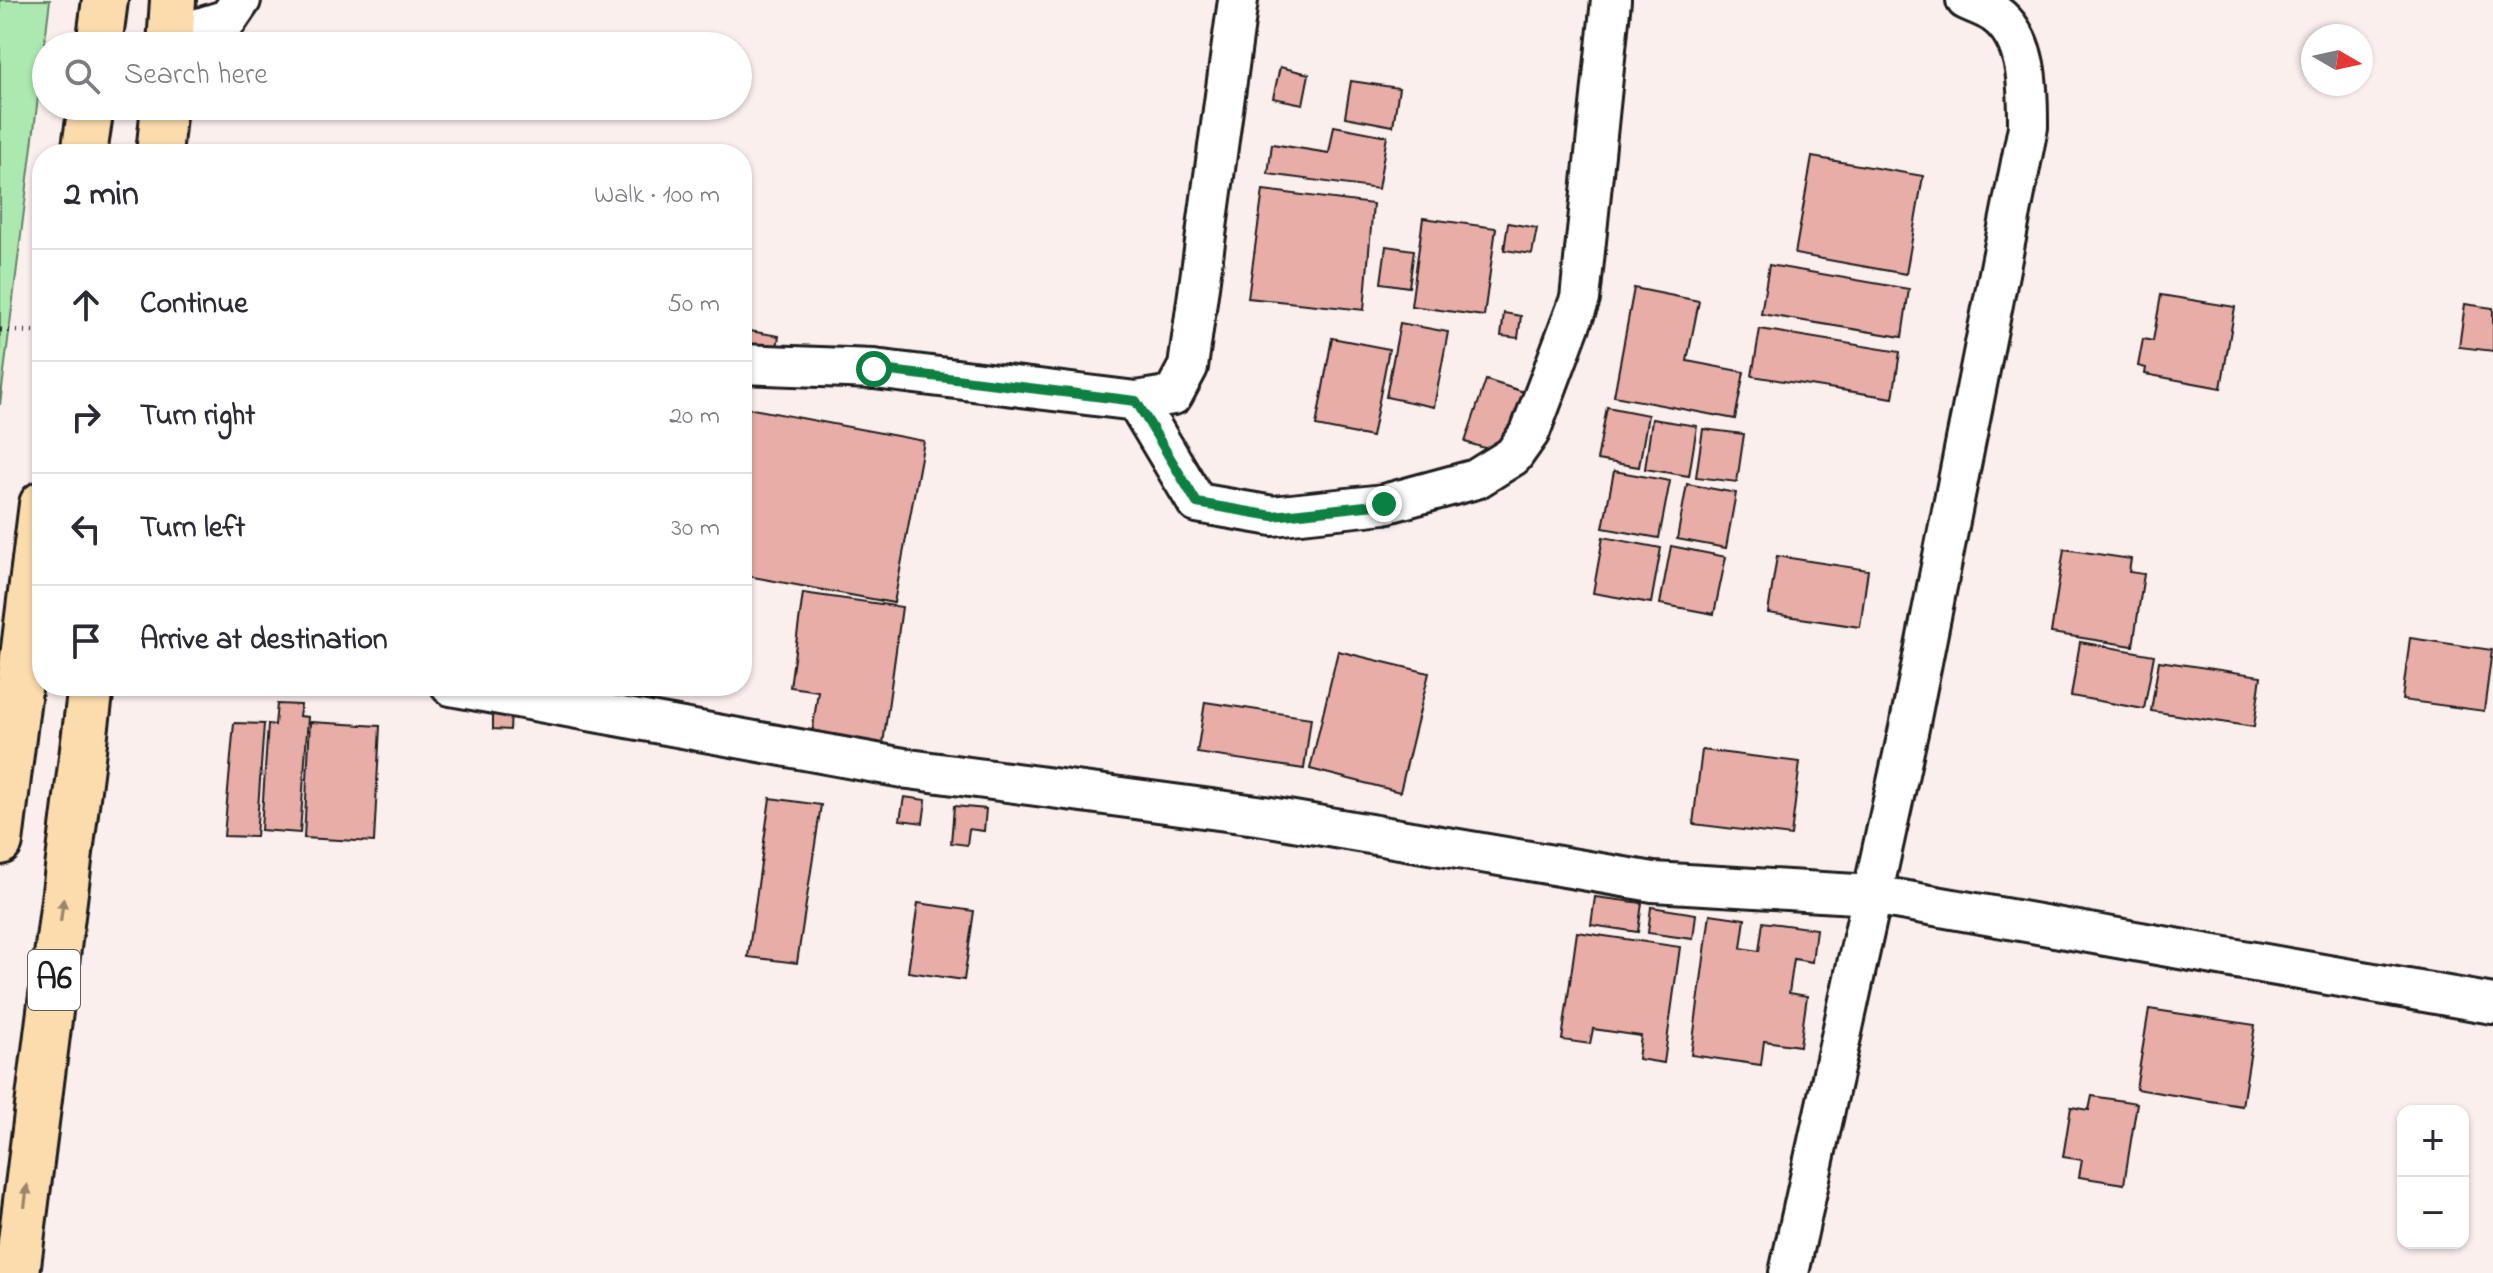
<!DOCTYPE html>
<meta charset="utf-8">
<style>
:root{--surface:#fff;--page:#f2f2f3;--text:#2b2b33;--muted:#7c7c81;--line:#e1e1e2}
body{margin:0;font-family:"Indie Flower",sans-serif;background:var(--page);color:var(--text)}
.controls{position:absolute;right:24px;bottom:24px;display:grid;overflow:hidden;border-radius:16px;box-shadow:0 2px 6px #0004}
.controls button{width:72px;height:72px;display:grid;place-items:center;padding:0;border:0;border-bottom:2px solid var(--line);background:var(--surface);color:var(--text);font:40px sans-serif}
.compass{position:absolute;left:2301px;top:24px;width:72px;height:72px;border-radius:50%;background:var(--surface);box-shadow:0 2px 6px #0004;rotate:99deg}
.stop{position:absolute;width:24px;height:24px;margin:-18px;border:6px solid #0b8043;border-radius:50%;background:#fff}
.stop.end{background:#0b8043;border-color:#fff;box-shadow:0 2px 8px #0008}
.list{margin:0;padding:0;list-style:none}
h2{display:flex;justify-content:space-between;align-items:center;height:104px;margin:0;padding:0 32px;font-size:34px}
h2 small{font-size:26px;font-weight:400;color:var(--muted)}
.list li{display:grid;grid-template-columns:52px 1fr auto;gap:24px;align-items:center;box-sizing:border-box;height:112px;padding:0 32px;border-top:2px solid var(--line)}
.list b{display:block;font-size:30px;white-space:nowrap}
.list em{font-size:26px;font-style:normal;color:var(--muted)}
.icon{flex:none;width:44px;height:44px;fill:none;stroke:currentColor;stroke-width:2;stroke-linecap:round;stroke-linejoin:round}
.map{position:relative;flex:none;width:2493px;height:1273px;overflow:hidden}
.search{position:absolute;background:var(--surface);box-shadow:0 2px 6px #0004;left:32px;top:32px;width:720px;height:88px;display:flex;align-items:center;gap:20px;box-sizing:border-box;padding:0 28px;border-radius:44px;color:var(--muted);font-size:30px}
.panel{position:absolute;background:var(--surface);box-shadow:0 2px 6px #0004;left:32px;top:144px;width:720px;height:552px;border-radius:32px}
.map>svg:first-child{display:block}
.green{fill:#abe9b0;stroke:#648266;stroke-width:2}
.building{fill:#e8ada7;stroke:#1c1c1c;stroke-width:2}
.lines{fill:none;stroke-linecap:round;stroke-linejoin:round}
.minor-casing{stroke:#1c1c1c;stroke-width:44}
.highway-casing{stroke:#1c1c1c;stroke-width:50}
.path{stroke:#1c1c1c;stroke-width:5;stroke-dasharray:2 6;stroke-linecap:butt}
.minor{stroke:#fff;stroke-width:38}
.highway{stroke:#fcdcac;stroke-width:44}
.oneway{fill:#97866b}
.route{stroke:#0b8043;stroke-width:10}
.labels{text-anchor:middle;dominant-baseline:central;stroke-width:6;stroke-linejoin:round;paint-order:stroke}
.shield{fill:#fff;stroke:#606060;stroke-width:2}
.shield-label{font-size:34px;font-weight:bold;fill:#1c1c1c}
</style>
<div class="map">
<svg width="2493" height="1273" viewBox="0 0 2493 1273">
<rect width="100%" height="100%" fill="#faefed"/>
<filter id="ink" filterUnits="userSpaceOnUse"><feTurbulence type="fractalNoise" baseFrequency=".0125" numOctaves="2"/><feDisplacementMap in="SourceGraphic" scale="16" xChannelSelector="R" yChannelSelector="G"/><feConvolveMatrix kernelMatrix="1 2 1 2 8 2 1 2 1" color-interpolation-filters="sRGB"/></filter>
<g filter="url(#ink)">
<path class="green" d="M0,0H50L0,405Z"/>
<path class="building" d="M1280,67L1309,74L1303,104L1273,98Z
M1351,81L1399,88L1393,126L1345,117Z
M1334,126L1387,136L1378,189L1268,174L1272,144L1329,153Z
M1812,157L1923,176L1906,274L1795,254Z
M1263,190L1373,204L1364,310L1248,298Z
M1423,218L1496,228L1484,316L1411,306Z
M1508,223L1537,228L1532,254L1504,250Z
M1386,246L1414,250L1409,287L1381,283Z
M1769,265L1909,289L1902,337L1761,314Z
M1634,288L1699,301L1687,361L1744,372L1735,419L1614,396Z
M2161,295L2235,307L2221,388L2145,374L2146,368L2138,366L2143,339L2153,341Z
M2465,304L2493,308V351L2459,347Z
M1504,313L1521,316L1518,338L1501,336Z
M1400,323L1448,332L1434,407L1386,397Z
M1760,329L1900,352L1893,398L1752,376Z
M744,330L779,336L774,363L742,357Z
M1332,338L1389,349L1372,437L1316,426Z
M1486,380L1524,392L1504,454L1465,442Z
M742,407L924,441L894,603L742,575Z
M1607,407L1648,415L1639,467L1597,460Z
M1652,419L1697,426L1689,476L1645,469Z
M1703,429L1744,434L1737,482L1696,477Z
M1614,471L1670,481L1659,538L1603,528Z
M1687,484L1736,493L1726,548L1677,539Z
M1603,537L1661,548L1651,603L1593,593Z
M1671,546L1726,557L1714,614L1660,604Z
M2064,549L2131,559L2129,572L2144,574L2133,646L2051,633Z
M1777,556L1868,570L1860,627L1768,613Z
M803,593L902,607L883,744L812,734L818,691L790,687Z
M2410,638L2492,650L2484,711L2402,700Z
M2080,642L2154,655L2144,709L2071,696Z
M1338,651L1429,673L1400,792L1310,769Z
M2159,661L2261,676L2254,727L2151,711Z
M1205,702L1311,718L1304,769L1197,753Z
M277,704L301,705L299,716L308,717L300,833L261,830L268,724L275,725Z
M493,707L511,708L510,730L493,729Z
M310,722L380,726L374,842L304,838Z
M234,723L264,724L256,837L224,836Z
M1702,750L1800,762L1791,836L1693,824Z
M904,797L926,800L923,823L900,820Z
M770,798L821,805L797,963L748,957Z
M954,806L986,809L984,831L969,829L967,845L951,843Z
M1595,897L1642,903L1638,932L1591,925Z
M918,903L974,911L964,980L908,972Z
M1651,907L1696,914L1693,939L1648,933Z
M1710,914L1745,919L1741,948L1759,951L1763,922L1816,929L1812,962L1794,959L1789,993L1807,996L1800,1046L1764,1041L1761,1065L1691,1055Z
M1577,932L1680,947L1664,1063L1638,1059L1641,1036L1593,1029L1590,1044L1562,1040Z
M2149,1009L2255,1025L2242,1106L2136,1089Z
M2092,1096L2137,1103L2124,1184L2079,1177L2082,1160L2063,1157L2071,1107L2089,1110Z"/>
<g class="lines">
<g class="minor-casing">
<path id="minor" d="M170,37L228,19L241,0
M742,364L874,369L1136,401L1173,395L1188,367L1238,0
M1136,401L1197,503L1273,516L1384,504L1476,479L1513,456L1530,432L1580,299L1611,0
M451,686L909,769L1264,816L1653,882L1873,895L2493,1004
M1789,1273L1909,728L2028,127C2028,90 2029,38 1995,14C1987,8 1975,4 1966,0"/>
</g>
<g class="highway-casing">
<path id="highway" d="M99,46L105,0
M170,46L173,0
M84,154L91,106
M159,154L164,106
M0,842L42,504
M17,1273L91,686"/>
</g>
<path class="path" d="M0,330L42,332"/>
<use href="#minor" class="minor"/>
<use href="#highway" class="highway"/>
</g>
<defs><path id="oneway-solid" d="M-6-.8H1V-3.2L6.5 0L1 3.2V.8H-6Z" transform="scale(2)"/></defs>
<g class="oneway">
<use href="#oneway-solid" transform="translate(62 910) rotate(-83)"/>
<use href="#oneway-solid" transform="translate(26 1196) rotate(-83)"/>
</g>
</g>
<g class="lines" filter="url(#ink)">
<path class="route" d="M874,369L1136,401L1197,503L1273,516L1384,504"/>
</g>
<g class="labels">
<rect class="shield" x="28" y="950" width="52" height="60" rx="6"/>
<g class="shield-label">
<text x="54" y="980">A6</text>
</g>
</g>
</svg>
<div class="controls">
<button>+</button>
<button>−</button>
</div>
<svg class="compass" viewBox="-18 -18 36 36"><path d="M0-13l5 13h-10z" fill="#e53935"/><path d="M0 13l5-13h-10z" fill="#7c7c81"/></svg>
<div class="stop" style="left:874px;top:369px"></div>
<div class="stop end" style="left:1384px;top:504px"></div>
<div class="search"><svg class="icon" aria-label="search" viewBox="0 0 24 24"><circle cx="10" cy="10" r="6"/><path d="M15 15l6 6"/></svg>Search here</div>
<section class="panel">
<h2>2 min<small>Walk · 100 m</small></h2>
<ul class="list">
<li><svg class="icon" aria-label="ahead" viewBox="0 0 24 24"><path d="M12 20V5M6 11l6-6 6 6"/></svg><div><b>Continue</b></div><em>50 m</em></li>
<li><svg class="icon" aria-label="right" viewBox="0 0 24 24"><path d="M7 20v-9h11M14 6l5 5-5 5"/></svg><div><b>Turn right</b></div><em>20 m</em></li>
<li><svg class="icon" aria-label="left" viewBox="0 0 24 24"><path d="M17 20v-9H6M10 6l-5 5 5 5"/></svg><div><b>Turn left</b></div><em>30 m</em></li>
<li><svg class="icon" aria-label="arrive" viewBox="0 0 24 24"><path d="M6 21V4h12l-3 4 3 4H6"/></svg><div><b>Arrive at destination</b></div></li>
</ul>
</section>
</div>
